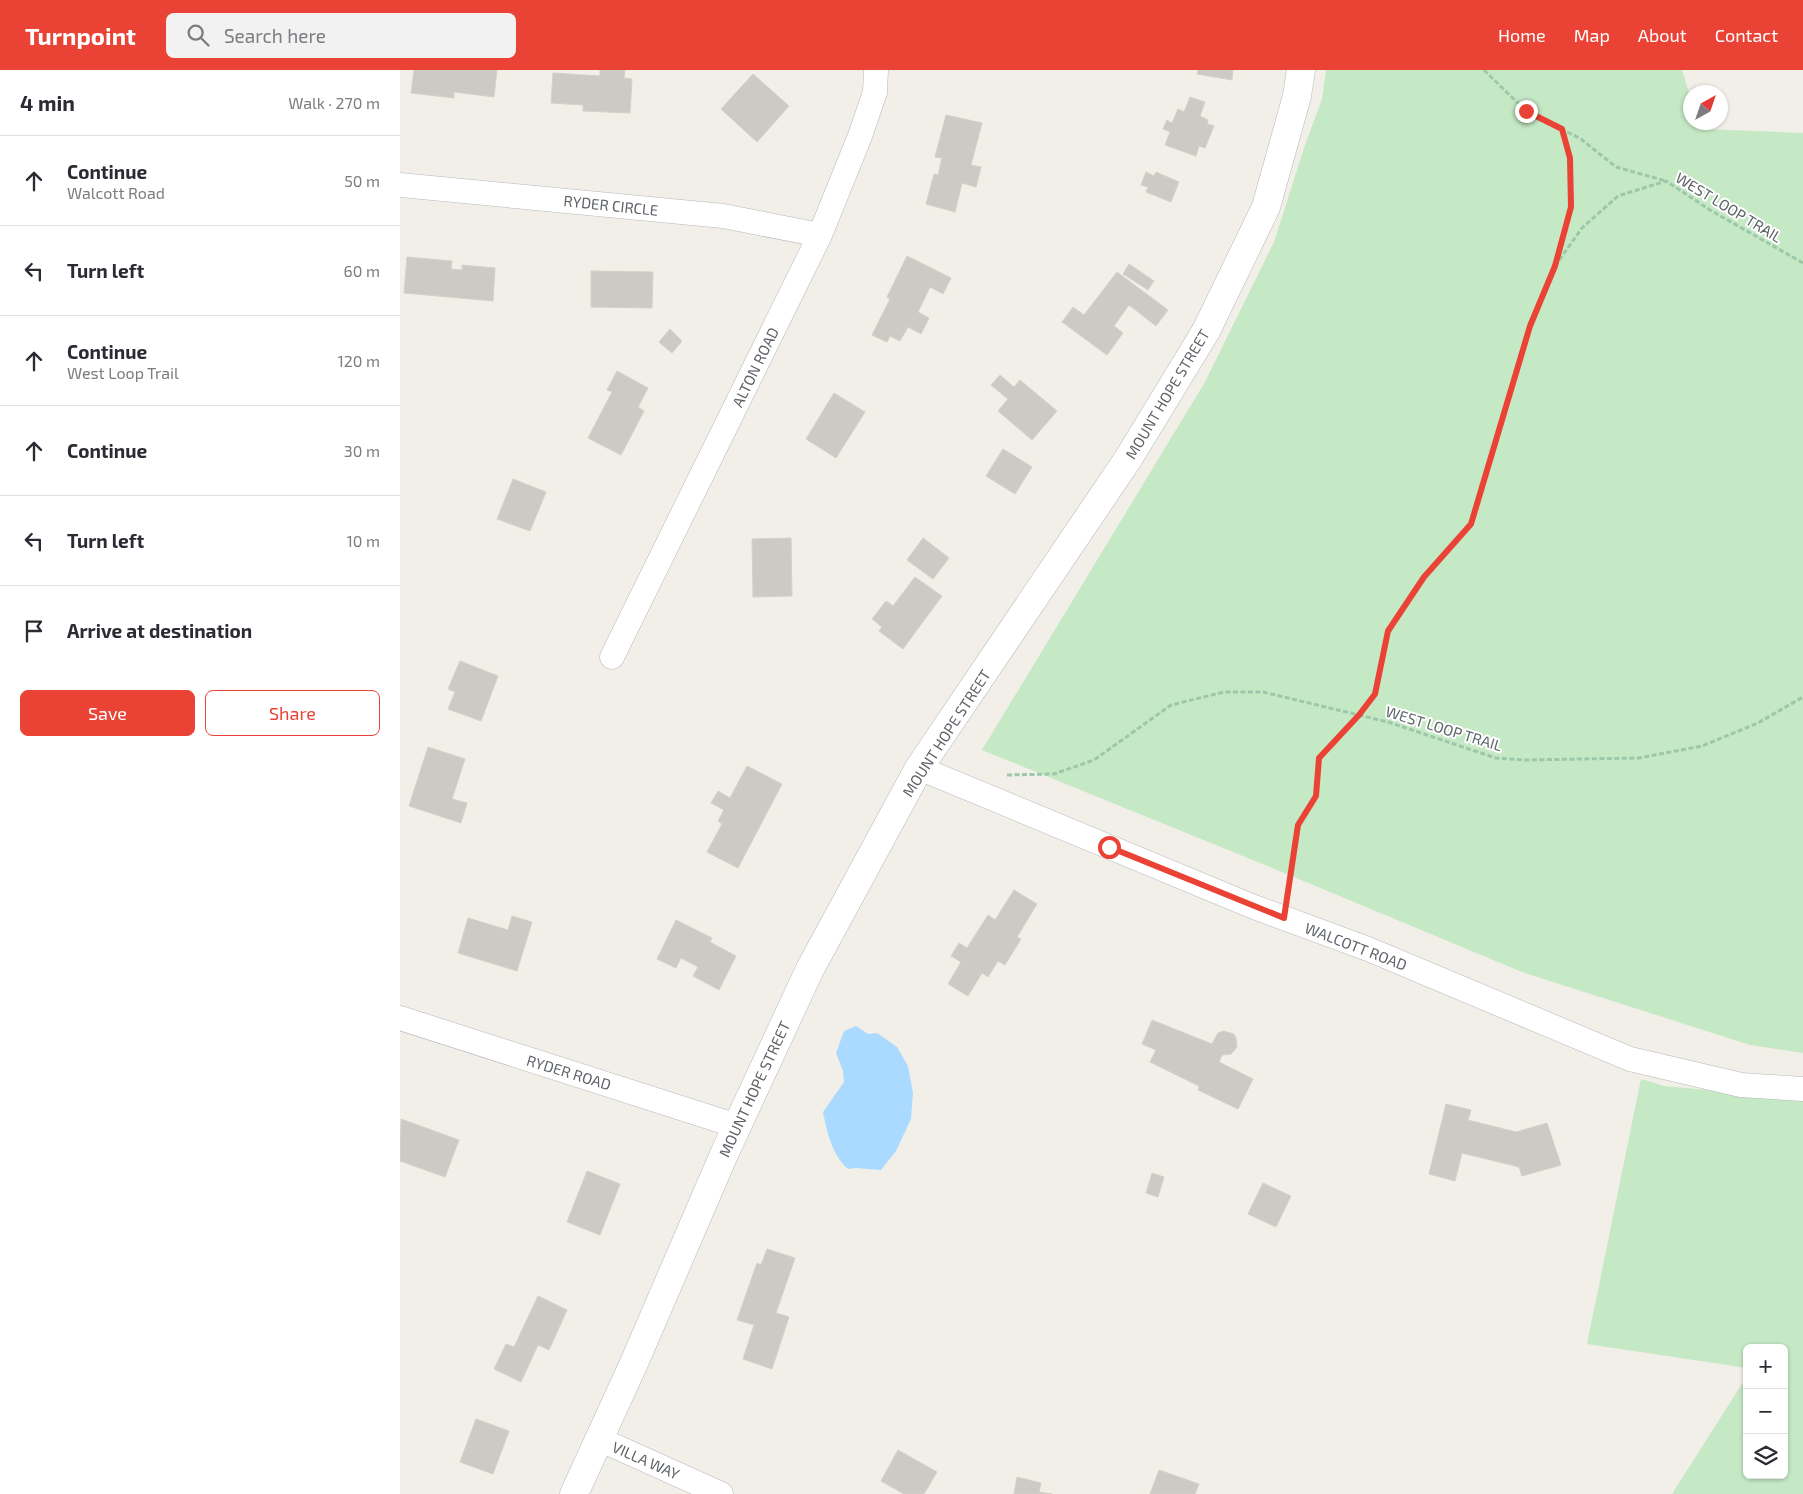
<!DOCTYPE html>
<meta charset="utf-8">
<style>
:root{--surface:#fff;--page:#f2f2f3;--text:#2b2b33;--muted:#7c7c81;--line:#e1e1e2;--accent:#ea4335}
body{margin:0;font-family:"Exo 2",sans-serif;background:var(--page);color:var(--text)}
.controls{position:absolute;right:15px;bottom:15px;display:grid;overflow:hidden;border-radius:8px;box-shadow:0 1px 4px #0004}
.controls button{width:45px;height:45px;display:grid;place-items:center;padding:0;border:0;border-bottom:1px solid var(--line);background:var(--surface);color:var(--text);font:25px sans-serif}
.compass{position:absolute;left:1283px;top:15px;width:45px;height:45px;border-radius:50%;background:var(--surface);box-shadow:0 1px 4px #0004;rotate:40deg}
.stop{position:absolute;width:15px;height:15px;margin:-11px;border:4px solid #ea4335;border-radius:50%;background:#fff}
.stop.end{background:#ea4335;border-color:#fff;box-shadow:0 1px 5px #0008}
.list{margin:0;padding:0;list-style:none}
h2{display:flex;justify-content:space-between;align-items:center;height:65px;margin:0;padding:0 20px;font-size:21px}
h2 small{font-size:16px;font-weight:400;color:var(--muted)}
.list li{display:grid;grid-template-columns:32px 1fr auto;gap:15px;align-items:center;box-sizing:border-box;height:90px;padding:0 20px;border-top:1px solid var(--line)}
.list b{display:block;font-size:19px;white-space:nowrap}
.list p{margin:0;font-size:16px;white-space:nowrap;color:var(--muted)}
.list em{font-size:16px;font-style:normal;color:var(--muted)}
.actions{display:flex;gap:10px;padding:15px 20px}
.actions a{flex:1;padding:11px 0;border:1px solid var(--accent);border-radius:8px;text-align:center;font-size:18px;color:var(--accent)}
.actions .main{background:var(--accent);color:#fff}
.icon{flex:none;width:28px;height:28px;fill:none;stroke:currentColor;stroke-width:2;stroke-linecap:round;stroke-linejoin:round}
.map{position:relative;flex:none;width:1403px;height:1424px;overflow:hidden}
header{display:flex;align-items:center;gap:30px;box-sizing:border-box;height:70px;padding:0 25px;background:var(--accent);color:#fff}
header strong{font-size:24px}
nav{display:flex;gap:28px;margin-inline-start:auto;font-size:18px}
.search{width:350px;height:45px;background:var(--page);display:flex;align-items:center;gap:12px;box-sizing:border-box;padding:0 18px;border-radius:8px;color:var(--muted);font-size:19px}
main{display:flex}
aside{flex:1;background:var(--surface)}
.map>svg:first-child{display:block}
.green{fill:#c5e8c5}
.water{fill:#aadaff}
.building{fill:#cccac5;stroke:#d6d1c6}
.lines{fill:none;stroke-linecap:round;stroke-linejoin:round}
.minor-casing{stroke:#b5b8bc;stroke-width:25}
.tertiary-casing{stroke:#b5b8bc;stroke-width:29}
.path{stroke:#9cc7a9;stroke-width:3;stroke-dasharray:5 2.5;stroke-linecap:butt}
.minor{stroke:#fff;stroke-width:24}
.tertiary{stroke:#fff;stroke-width:28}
.route{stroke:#ea4335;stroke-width:6}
.labels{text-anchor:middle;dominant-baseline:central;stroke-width:4;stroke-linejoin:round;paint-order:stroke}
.street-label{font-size:15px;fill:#5f6368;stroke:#fff}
</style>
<header>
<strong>Turnpoint</strong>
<div class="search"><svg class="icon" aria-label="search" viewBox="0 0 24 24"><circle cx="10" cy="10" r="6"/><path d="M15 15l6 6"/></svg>Search here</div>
<nav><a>Home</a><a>Map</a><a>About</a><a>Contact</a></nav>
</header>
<main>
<aside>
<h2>4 min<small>Walk · 270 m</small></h2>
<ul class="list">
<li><svg class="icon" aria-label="ahead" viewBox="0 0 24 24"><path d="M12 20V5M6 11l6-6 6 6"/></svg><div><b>Continue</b><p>Walcott Road</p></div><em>50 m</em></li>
<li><svg class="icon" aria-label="left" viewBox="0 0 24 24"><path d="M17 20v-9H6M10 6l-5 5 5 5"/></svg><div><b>Turn left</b></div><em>60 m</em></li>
<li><svg class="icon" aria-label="ahead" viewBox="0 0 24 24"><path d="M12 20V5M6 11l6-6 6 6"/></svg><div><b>Continue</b><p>West Loop Trail</p></div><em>120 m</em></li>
<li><svg class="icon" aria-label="ahead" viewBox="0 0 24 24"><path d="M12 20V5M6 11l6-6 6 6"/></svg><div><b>Continue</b></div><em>30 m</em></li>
<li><svg class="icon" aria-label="left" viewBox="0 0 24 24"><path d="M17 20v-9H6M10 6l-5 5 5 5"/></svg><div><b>Turn left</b></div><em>10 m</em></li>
<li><svg class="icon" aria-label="arrive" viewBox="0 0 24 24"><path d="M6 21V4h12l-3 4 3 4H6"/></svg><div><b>Arrive at destination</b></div></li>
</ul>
<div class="actions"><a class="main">Save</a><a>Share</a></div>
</aside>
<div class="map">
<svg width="1403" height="1424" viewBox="0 0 1403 1424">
<rect width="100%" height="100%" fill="#f1efe8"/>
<path class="green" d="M926,0H1282L1290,26V52L1300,53L1302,59L1403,63V983L1350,975L1122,902L870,797L582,680L805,312L874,172L904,78L922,29Z
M1241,1009L1264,1016L1403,1029V1424H1272L1347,1306V1405H1384V1278H1347V1298L1187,1274Z"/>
<path class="water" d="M456,956L468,964L477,963L497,977L508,996L513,1023L511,1049L496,1081L481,1100L456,1098L448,1099C432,1085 427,1062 423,1042L444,1012L443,1001L436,983L444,961Z"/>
<path class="building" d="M14,0H97L94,27L54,22V28L11,23Z
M200,0H225L224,8L232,9L230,43L183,41V35L151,33L153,3L200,6Z
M798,0H833L832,10L797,4Z
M353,4L389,36L357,72L321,39Z
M790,27L805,32L800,46L808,50L807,54L814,56L805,78L799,76L796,86L765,75L770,62L763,59L767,50L772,53L778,39L784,42Z
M546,45L582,53L571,95L581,97L576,117L562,113L555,142L526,134L534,104L538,105L542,88L535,87Z
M746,102L754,106L756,102L779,112L771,132L746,122L748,117L741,115Z
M507,186L551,208L543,224L530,217L518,242L529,248L521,264L508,257L500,271L490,266L487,272L472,265L490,229L487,227Z
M7,187L52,191L51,199L62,200V195L95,198L93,231L4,223Z
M729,194L754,211L748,220L723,204Z
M191,201L253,202L252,238L191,237Z
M717,202L768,240L756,256L729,235L714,256L723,263L707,285L662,252L673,237L684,245Z
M270,259L282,271L272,283L259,272Z
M217,301L248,318L238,337L244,341L221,385L188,368L212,322L207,320Z
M600,305L614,317L620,310L657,341L632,370L598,341L608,329L591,315Z
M434,323L465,342L436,388L406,369Z
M603,379L632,397L615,424L586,406Z
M113,409L146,422L130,461L97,449Z
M391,468L392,526L353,527L352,469Z
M523,468L549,488L533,509L507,490Z
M515,507L542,526L503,579L479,561L482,557L472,549L486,531L493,536Z
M60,591L98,606L81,651L48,639L55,622L48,619Z
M28,677L65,689L52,729L67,733L61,753L9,736Z
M347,696L382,714L338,798L307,782L322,754L318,751L324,740L311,733L318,721L330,728Z
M614,820L637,834L617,867L621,869L605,895L598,891L588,907L582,903L568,926L548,914L561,892L551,886L559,873L567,878L588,845L595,850Z
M112,846L132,852L117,901L58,883L68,848L108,860Z
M276,850L312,868L310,872L336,886L319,920L293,906L298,897L281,888L276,898L257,889Z
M752,950L812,974L818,963L823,961L834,964L836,968L837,977L831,984L822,985L819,992L853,1009L838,1039L798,1020L799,1016L750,992L756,980L742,974Z
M1046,1034L1071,1040L1068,1050L1116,1062L1147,1053L1161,1095L1122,1106L1119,1097L1062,1083L1055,1111L1029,1104Z
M1,1049L59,1070L45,1107L0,1091Z
M187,1101L220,1114L200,1165L167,1152Z
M752,1103L764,1107L758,1127L746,1123Z
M863,1113L891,1126L876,1157L848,1144Z
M367,1179L395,1188L376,1243L389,1247L372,1299L343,1289L354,1255L337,1250L357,1193L361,1195Z
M138,1226L167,1240L149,1280L138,1275L121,1312L94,1299L106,1274L114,1277Z
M76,1349L109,1361L93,1404L60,1392Z
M498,1380L537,1402L524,1424H504L481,1411Z
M759,1400L799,1414L795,1424H750Z
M617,1407L641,1413L639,1422L652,1424H614Z"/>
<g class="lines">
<g class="minor-casing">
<path id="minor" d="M0,115L323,146L420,165
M212,587L420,165L460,66L475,22L476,0
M519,698L854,837L968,879L1230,989L1341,1015L1403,1019
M0,948L337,1056
M199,1369L321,1424"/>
</g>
<g class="tertiary-casing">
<path id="tertiary" d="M174,1424L234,1293L325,1082L410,899L519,698L728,389L806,261L866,137L897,26L901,0"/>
</g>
<path class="path" d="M1084,0L1126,41L1181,69L1216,97L1266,111
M1156,193L1171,137L1170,88L1161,59
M1403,193L1310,140L1266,111L1218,126L1182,158L1155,196L1130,256L1071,454L1024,507L988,561L975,624L959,645L988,652L1096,688L1125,690L1239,688L1302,676L1358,653L1403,627
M607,705L654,704L694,690L771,635L824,622H863L959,645
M888,823L899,755L916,726L919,688L959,646"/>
<use href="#minor" class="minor"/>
<use href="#tertiary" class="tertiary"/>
</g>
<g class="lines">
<path class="route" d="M709,777L884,848L898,755L916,726L919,688L959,645L975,624L988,561L1024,507L1071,454L1130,256L1155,196L1171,137L1170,88L1162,59L1126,41"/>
</g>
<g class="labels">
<g class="street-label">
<text transform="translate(211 135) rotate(6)">RYDER CIRCLE</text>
<text transform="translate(1329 137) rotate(31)">WEST LOOP TRAIL</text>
<text transform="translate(355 297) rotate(-64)">ALTON ROAD</text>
<text transform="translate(767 324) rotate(-59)">MOUNT HOPE STREET</text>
<text transform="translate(1044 658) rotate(17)">WEST LOOP TRAIL</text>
<text transform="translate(546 663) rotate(-57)">MOUNT HOPE STREET</text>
<text transform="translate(956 876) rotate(21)">WALCOTT ROAD</text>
<text transform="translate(169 1002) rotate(17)">RYDER ROAD</text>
<text transform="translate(354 1019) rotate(-65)">MOUNT HOPE STREET</text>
<text transform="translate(246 1390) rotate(24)">VILLA WAY</text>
</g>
</g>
</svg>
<div class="controls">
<button>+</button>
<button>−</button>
<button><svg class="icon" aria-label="layers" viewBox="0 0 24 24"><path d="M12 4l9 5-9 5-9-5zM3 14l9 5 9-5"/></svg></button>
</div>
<svg class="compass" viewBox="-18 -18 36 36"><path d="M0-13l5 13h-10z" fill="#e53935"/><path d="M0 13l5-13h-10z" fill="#7c7c81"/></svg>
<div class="stop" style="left:709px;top:777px"></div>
<div class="stop end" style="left:1126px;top:41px"></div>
</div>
</main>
